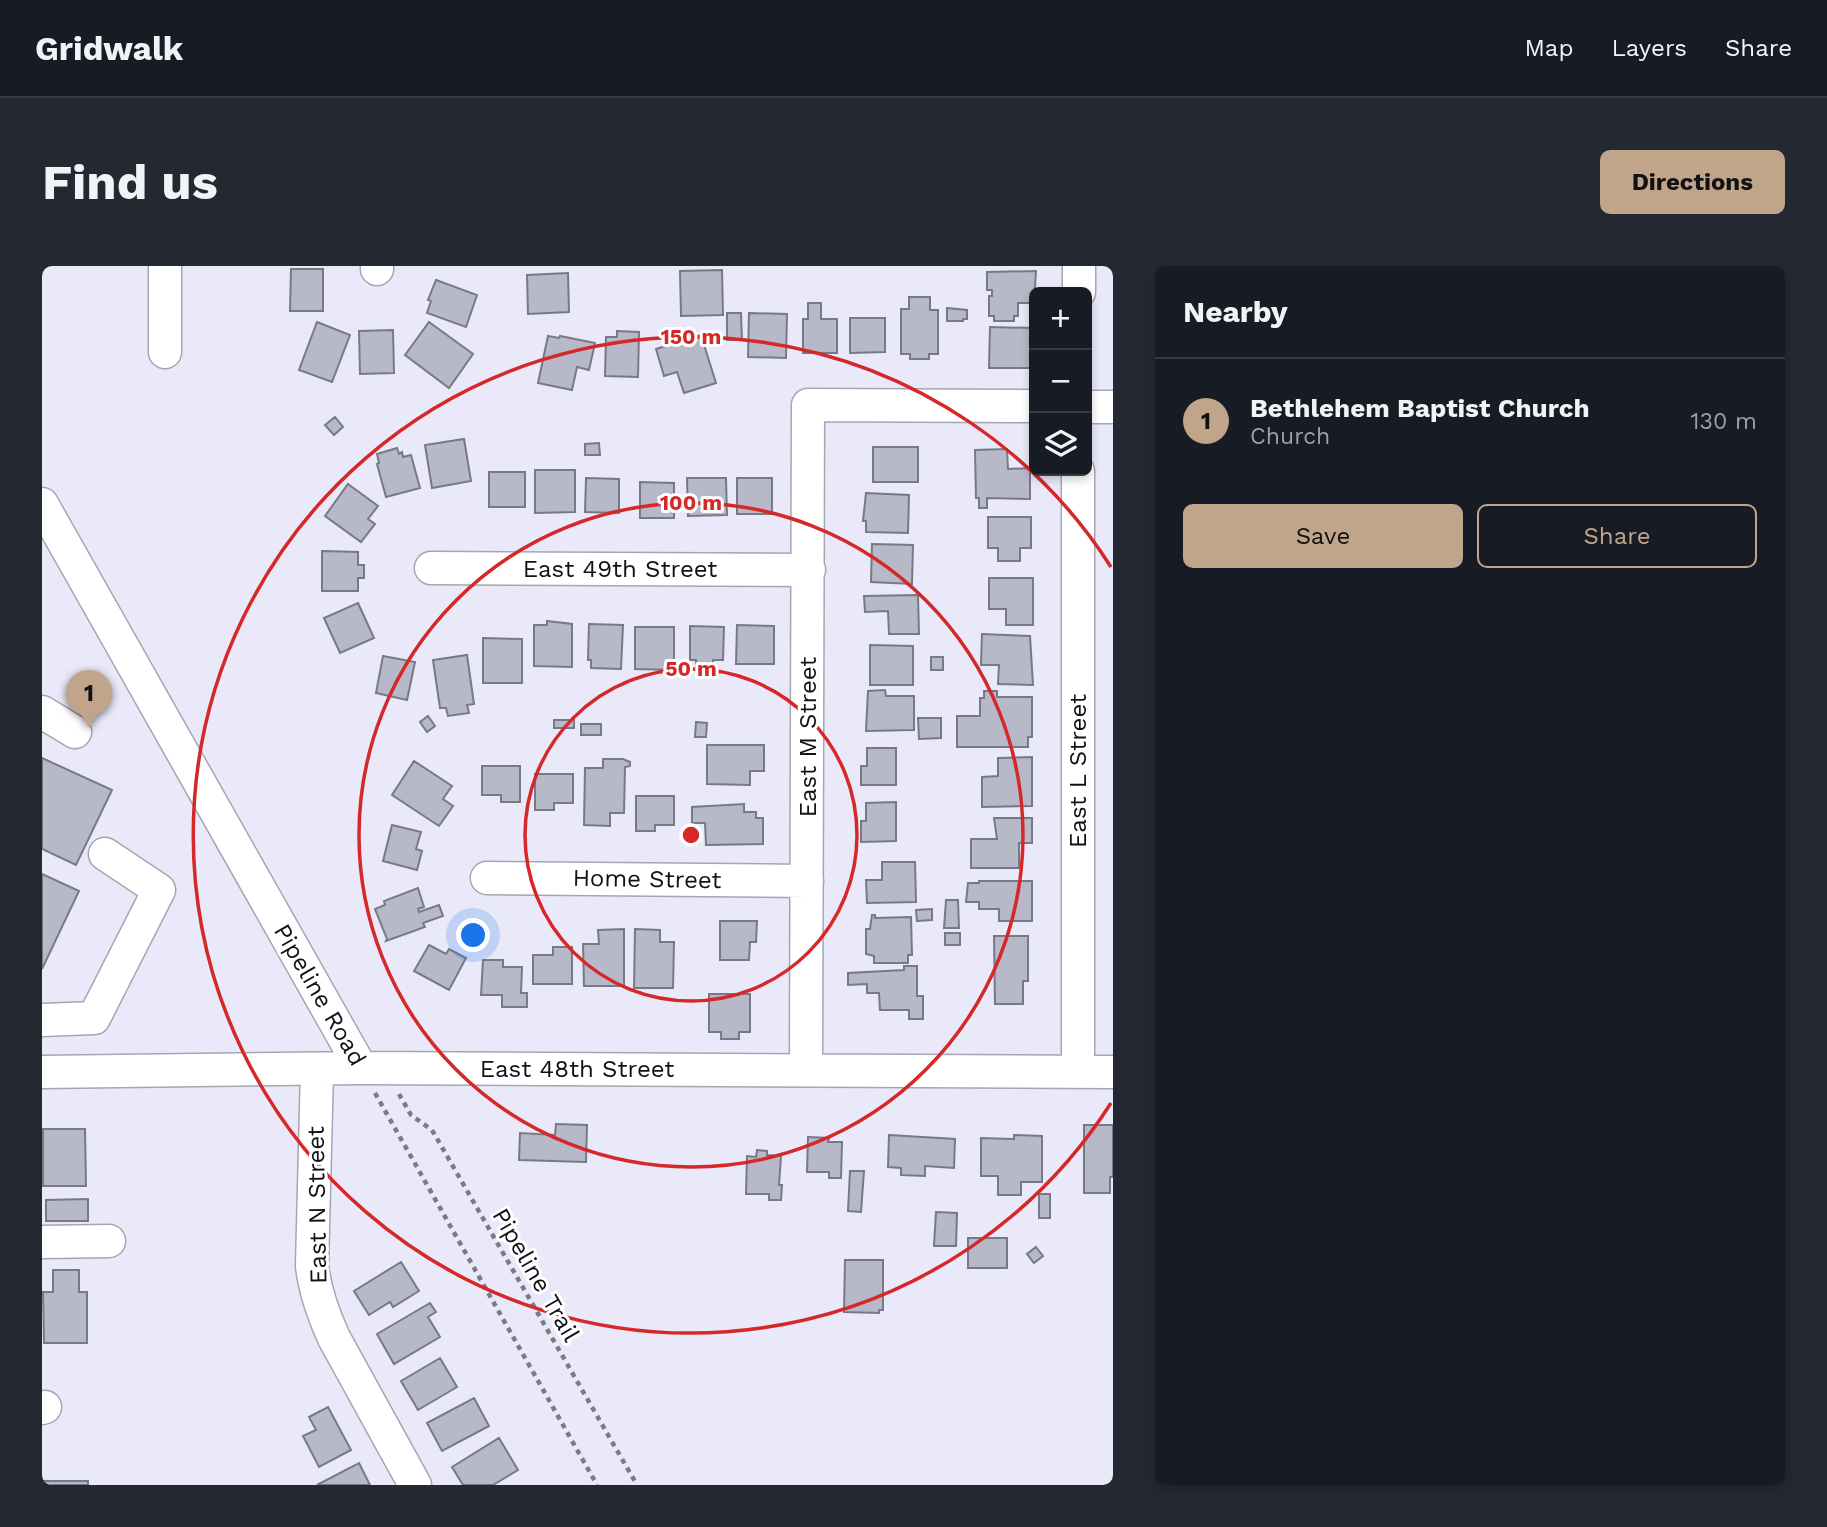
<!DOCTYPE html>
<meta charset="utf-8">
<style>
:root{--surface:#171b24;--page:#242831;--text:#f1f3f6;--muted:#9ea1a6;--line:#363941;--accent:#c0a58a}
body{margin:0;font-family:"Work Sans",sans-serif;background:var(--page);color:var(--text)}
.controls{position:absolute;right:21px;top:21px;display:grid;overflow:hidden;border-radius:10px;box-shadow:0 4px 10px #0003}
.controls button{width:63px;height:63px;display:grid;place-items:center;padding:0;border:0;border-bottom:2px solid var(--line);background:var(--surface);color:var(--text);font:35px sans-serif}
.you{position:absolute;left:432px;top:670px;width:24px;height:24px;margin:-18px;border:5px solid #fff;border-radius:50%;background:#1a73e8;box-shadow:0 0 0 10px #1a73e833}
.badge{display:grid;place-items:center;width:46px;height:46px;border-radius:50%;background:var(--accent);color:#111;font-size:23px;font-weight:700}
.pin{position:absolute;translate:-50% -58px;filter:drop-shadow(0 2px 4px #0008)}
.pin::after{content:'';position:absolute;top:37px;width:24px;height:21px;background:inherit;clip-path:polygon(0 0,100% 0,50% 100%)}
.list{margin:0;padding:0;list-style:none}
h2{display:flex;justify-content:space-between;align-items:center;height:91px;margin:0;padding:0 28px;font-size:30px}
h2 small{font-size:23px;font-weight:400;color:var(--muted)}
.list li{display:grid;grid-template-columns:46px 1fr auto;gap:21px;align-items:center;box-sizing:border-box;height:126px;padding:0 28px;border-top:2px solid var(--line)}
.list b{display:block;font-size:26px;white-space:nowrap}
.list p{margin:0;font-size:23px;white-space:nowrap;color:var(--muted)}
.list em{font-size:23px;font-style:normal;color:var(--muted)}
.actions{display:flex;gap:14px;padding:21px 28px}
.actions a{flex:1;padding:16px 0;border:2px solid var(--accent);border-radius:10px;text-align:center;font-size:24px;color:var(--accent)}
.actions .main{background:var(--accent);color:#111}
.icon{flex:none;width:38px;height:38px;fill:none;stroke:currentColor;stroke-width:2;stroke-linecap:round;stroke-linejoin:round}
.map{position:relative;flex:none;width:1071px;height:1219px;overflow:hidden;border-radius:10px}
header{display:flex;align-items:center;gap:42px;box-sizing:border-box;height:98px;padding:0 35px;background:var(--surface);border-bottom:2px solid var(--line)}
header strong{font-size:33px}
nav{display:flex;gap:38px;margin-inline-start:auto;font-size:24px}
.intro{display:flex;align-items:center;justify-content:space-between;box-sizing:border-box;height:168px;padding:0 42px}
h1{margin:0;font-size:49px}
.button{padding:18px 32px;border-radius:10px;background:var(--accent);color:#111;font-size:24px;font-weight:700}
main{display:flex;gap:42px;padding:0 42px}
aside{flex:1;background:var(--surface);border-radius:10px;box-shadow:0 4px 10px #0003}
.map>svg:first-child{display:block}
.building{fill:#b8b9c8;stroke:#787986;stroke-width:2}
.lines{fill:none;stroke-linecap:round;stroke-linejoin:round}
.minor-casing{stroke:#a5a5b4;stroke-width:35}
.path{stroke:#7b7b85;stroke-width:4.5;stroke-dasharray:5 5;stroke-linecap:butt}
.minor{stroke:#fff;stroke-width:32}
.ring{fill:none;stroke:#d62828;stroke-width:3.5}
.labels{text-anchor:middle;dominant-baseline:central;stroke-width:6;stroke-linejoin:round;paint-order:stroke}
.street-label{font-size:24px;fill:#111116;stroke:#fff}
.centre{fill:#d62828;stroke:#fff;stroke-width:3.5}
.ring-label{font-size:21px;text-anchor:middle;font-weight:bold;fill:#d62828;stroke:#fff;stroke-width:6;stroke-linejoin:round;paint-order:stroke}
</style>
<header>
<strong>Gridwalk</strong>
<nav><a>Map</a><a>Layers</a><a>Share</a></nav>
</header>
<div class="intro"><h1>Find us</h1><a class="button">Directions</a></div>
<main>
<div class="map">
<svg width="1071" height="1219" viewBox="0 0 1071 1219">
<rect width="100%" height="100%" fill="#e9e9f9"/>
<path class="building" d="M249,3H281V45H248Z
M680,4L681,49L639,50L638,5Z
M994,5L992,37H976V50H972V55H952V50H947V30H950V24H945V6Z
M526,7L527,46L486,48L485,9Z
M394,14L435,29L424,61L385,47L389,35L386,34Z
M867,31H888V44H896V88H887V93H868V88H859V43H867Z
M766,37H779V53H795V87H761V53H766Z
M905,42L925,44V53H921V55H905Z
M685,47H699L700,74H685Z
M707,47L745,48L744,92L706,91Z
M808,52H843V86L808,87Z
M275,56L308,69L290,116L257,104Z
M387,56L431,88L407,122L363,89Z
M948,61L990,62V102H947Z
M351,64L352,107L318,108L317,65Z
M575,65L597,66L596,111L563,110L564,71H575Z
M659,69L674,117L642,127L635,106L622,110L614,83Z
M506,70L517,72L518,70L553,77L547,104L535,101L530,124L496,117Z
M293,151L301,161L292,169L283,159Z
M422,173L429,215L390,222L383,179Z
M557,177L558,189H543V178Z
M831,181H876V216H831Z
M355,182L357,188L360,186L361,191L369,189L378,222L344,231L335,198L337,197L335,188Z
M965,183L966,203L988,202V233L945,232V242H937V232H934L933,184Z
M493,204H533V246L493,247Z
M447,206H483V241H447Z
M544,212L577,213V247L543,246Z
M645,212H684L685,249L646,250Z
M695,212H730V248H695Z
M598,216L632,217V252H598Z
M306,218L336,240L326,253L333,258L319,276L283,250Z
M824,227L867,229L866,267L824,266V255H821Z
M946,251H989V282H978V295H956V282H946Z
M830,278L871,279L870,318L829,316Z
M280,285L316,286V299H322V312H316V325H280Z
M947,312H991V359H964V343H947Z
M876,329L877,368H847L846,345L823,346L822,330Z
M316,337L332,372L298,387L282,352Z
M505,355L530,358V401L492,400V359H505Z
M547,358L581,359L579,403L549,402V394H546Z
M695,359L732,360V398H694Z
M648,360L682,361L681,394H671V405H654V394H648Z
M593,361H632V404L593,403Z
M940,368L988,370L991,419L956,418L957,399H939Z
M441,372L480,373V417H441Z
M828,379L871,380V419H828Z
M425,389L432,438L425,439L427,447L406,450L404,442H398L391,394Z
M341,390L373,396L365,434L334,427Z
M889,391H901V404H889Z
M843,424L844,430H872V464L824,465L826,425Z
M942,425H955V431H990V471H986V481H915V450H938V432H942Z
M386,450L393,460L385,466L378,456Z
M876,452H899V472L877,473Z
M512,454H532V462H512Z
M654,456L665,457L664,471H653Z
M539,458H559V469H539Z
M665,479H722V505H708V519L665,518Z
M825,482H854V519H819V500H825Z
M990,491V540L940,541V511L956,510V492Z
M0,492L70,524L34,599L0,583Z
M561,493H581L588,496V500L583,501L582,547H568V560L542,559L543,502H561Z
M372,495L410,520L401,533L411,540L397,560L350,529Z
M440,500H478V536H459V529H440Z
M493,508H531V537H512V544H493Z
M594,530H632V559H613V565H594Z
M854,536V575L819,576V555H824V537Z
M702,538V546H714V552H721V578L664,579L663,557H650V541Z
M952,552H990V577H977V602H929V573H955Z
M350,559L379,566L374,583L380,585L375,604L341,595Z
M840,596H873L874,636L825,637L824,614H840Z
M0,608L37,625L0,703Z
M937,615H990V655H957V643H937V636H924L926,617H937Z
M376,622L382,641L376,643L377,646L397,639L401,650L381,657L383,661L344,675L345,673L333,643L343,639L342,635Z
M904,634H916L917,662H902Z
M890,643V654L875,655L874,644Z
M830,649H833V652L869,651L870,689H866V697H832V690L824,688V663H828Z
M678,655H715L714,676H708L707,694H678Z
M582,663V720H542L541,678H557L556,664Z
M593,663L618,664V676H632L631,722H592Z
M903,667H918V679H903Z
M952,670H986V715H981V738H953Z
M387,679L404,688L407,683L424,692L407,724L372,705Z
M511,681H530V718H491V689H511Z
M441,694H461V701H480L479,727H485V741H460V729H439Z
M862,700H875V730H881V753H867V744H838L837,727H825V718L806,719V707L862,704Z
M667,728H708V766H697V773H679V766H667Z
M514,858L545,859L544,896L477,894L478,867L513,869Z
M1042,859H1071V911H1068V927H1042Z
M1,863H43L44,920H1Z
M847,869L913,873L912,902L883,900V910L859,909V902L846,901Z
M972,869L1000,870V916H979V929H956V910H939V872L972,873Z
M766,871L787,872L786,876H800L799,912H787V906H765Z
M715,884L725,885V889L739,890L737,919H740L739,934H727V928H704L705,890L714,891Z
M808,905H822L819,946L806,945Z
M997,928H1008V952H997Z
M46,933V955H4V934Z
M894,946L915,947L914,980H892Z
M926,972H965V1002H926Z
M994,981L1001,990L992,997L985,988Z
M803,994H841V1044H837V1047L802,1046Z
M359,996L377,1025L351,1041L348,1036L327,1049L312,1025Z
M11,1004H37V1026H45V1077H2L1,1026H11Z
M388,1037L394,1046L386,1051L398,1071L352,1098L335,1068Z
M398,1092L415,1121L376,1144L359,1115Z
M432,1132L447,1160L400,1185L385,1157Z
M286,1141L309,1184L277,1201L261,1170L274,1164L267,1151Z
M457,1172L476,1204L451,1219H421L410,1201Z
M317,1197L328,1219H275Z
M3,1215H46V1219H3Z"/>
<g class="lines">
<g class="minor-casing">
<path id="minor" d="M123,0V86
M335,0V3
M1037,26V0
M1045,141H1071
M0,238L319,802
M389,302L767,304
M0,446L33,466
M445,612L765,615
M0,754L52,752L117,624L63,588
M275,803L270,1000C273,1025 281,1048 292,1072L373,1219
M764,803L766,139L992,140
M0,806L319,802L1071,806
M1036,806V205
M0,976L67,975
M0,1142L3,1141"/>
</g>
<path class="path" d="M333,827L555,1219
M357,828L369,849L390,864L595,1219"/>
<use href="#minor" class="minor"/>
</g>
<g class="ring">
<circle cx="649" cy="569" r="166"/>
<circle cx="649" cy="569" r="332"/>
<path d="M1069 837A498 498 0 1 1 1069 301"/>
</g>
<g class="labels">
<g class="street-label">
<text x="578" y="303">East 49th Street</text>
<text transform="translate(766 471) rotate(-90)">East M Street</text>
<text transform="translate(1036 505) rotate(-90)">East L Street</text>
<text transform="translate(605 613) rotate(1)">Home Street</text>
<text transform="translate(278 729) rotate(60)">Pipeline Road</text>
<text x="535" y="803">East 48th Street</text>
<text transform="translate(275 939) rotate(-91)">East N Street</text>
<text transform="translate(494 1009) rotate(60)">Pipeline Trail</text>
</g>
</g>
<circle cx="649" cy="569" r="10" class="centre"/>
<g class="ring-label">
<text x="649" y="78">150 m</text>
<text x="649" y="244">100 m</text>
<text x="649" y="410">50 m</text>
</g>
</svg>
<div class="controls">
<button>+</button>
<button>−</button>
<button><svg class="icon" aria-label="layers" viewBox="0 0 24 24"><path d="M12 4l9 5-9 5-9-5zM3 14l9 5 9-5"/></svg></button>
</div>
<div class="you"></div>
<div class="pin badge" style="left:47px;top:462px">1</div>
</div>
<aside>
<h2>Nearby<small></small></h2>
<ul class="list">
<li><span class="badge">1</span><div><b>Bethlehem Baptist Church</b><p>Church</p></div><em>130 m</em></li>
</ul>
<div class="actions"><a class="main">Save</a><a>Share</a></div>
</aside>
</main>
